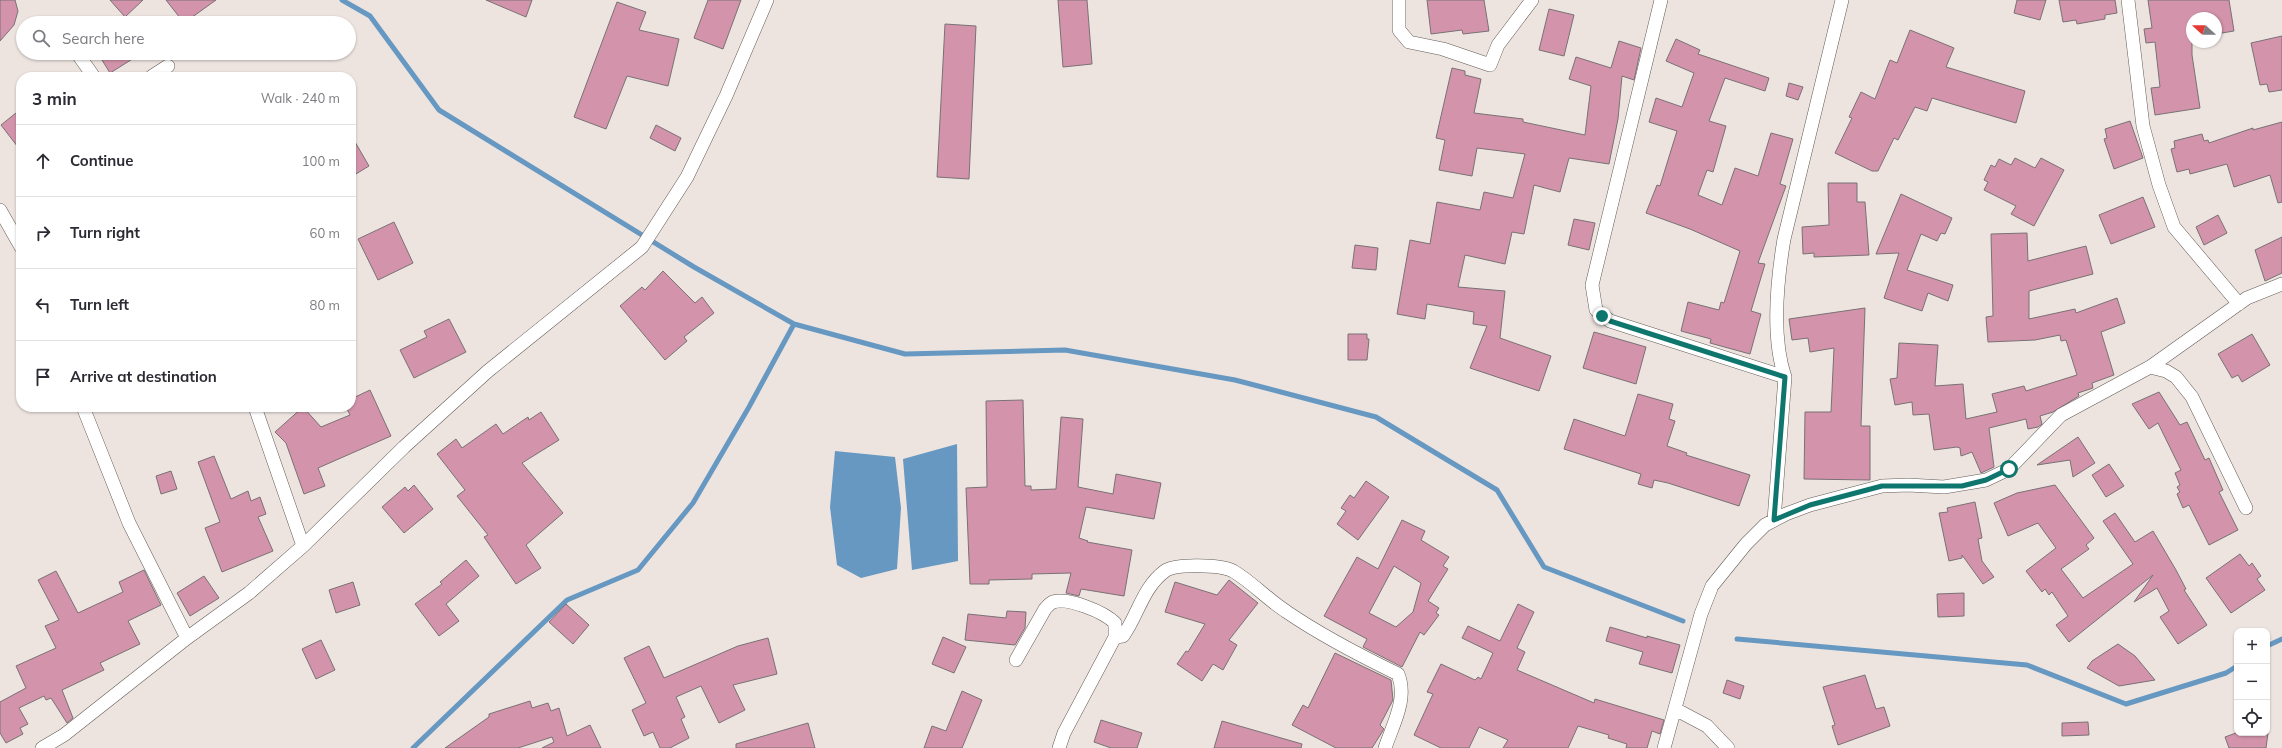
<!DOCTYPE html>
<meta charset="utf-8">
<style>
:root{--surface:#fff;--page:#f7f7f7;--text:#2b2b33;--muted:#7c7c81;--line:#e1e1e2}
body{margin:0;font-family:Mulish,sans-serif;background:var(--page);color:var(--text)}
.controls{position:absolute;right:12px;bottom:12px;display:grid;overflow:hidden;border-radius:8px;box-shadow:0 1px 3px #0004}
.controls button{width:36px;height:36px;display:grid;place-items:center;padding:0;border:0;border-bottom:1px solid var(--line);background:var(--surface);color:var(--text);font:20px sans-serif}
.compass{position:absolute;left:2186px;top:12px;width:36px;height:36px;border-radius:50%;background:var(--surface);box-shadow:0 1px 3px #0004;rotate:291deg}
.stop{position:absolute;width:12px;height:12px;margin:-9px;border:3px solid #0f766e;border-radius:50%;background:#fff}
.stop.end{background:#0f766e;border-color:#fff;box-shadow:0 1px 4px #0008}
.list{margin:0;padding:0;list-style:none}
h2{display:flex;justify-content:space-between;align-items:center;height:52px;margin:0;padding:0 16px;font-size:17px}
h2 small{font-size:13px;font-weight:400;color:var(--muted)}
.list li{display:grid;grid-template-columns:26px 1fr auto;gap:12px;align-items:center;box-sizing:border-box;height:72px;padding:0 16px;border-top:1px solid var(--line)}
.list b{display:block;font-size:15px;white-space:nowrap}
.list em{font-size:13px;font-style:normal;color:var(--muted)}
.icon{flex:none;width:22px;height:22px;fill:none;stroke:currentColor;stroke-width:2;stroke-linecap:round;stroke-linejoin:round}
.map{position:relative;flex:none;width:2282px;height:748px;overflow:hidden}
.search{position:absolute;background:var(--surface);box-shadow:0 1px 3px #0004;left:16px;top:16px;width:340px;height:44px;display:flex;align-items:center;gap:10px;box-sizing:border-box;padding:0 14px;border-radius:22px;color:var(--muted);font-size:15px}
.panel{position:absolute;background:var(--surface);box-shadow:0 1px 3px #0004;left:16px;top:72px;width:340px;height:340px;border-radius:16px}
.map>svg:first-child{display:block}
.water{fill:#6698c1}
.lines{fill:none;stroke-linecap:round;stroke-linejoin:round}
.stream{stroke:#6698c1;stroke-width:5}
.building{fill:#d394ab;stroke:#797174;fill-rule:evenodd}
.minor-casing{stroke:#625b57;stroke-width:14}
.minor{stroke:#fff;stroke-width:13}
.route{stroke:#0f766e;stroke-width:5}
</style>
<div class="map">
<svg width="2282" height="748" viewBox="0 0 2282 748">
<rect width="100%" height="100%" fill="#ede4e0"/>
<path class="water" d="M957,444L958,561L912,570L903,459Z
M835,451L895,457L901,508L897,569L861,578L837,565L830,507Z"/>
<g class="lines">
<path class="stream" d="M342,0L370,16L439,110L694,267L794,324L905,354L1065,350L1235,380L1376,417L1497,490L1544,567L1683,621
M1737,639L2027,665L2126,704L2226,673L2237,666
M2267,646L2282,639
M413,748L567,600L638,570L693,503L749,407L794,324"/>
</g>
<path class="building" d="M0,0H15L18,11L14,25L0,41Z
M110,0H143L125,17Z
M166,0H216L184,23Z
M486,0H532L526,17Z
M708,0H741L723,49L694,38Z
M1058,0H1087L1092,64L1063,67Z
M1427,0H1484L1489,31L1463,34L1462,30L1431,34Z
M2017,0H2046L2040,20L2014,13Z
M2059,0H2115L2117,13L2105,15V19L2077,24L2076,20L2063,22Z
M2148,0H2229L2234,31L2216,34V18H2192V55L2200,108L2155,115L2151,88L2160,87L2155,42L2146,43L2144,29L2152,28Z
M617,2L646,12L639,30L679,39L668,86L627,76L606,129L574,117Z
M1549,9L1574,15L1564,56L1539,50Z
M945,24L976,26L969,179L937,177Z
M1910,30L1954,48L1946,67L2025,91L2016,123L1932,98L1927,111L1915,107L1898,140L1894,138L1878,171H1872L1835,153L1852,118L1849,117L1861,92L1875,99L1890,60L1897,63Z
M2282,36V90L2269,92L2267,84L2260,85L2251,43Z
M1676,39L1700,50L1698,54L1769,78L1765,91L1725,78L1709,121L1726,126L1713,172L1707,170L1698,195L1722,205L1735,168L1758,176L1771,133L1793,139L1780,184L1786,186L1758,263L1765,264L1751,311L1761,314L1750,354L1710,343L1711,339L1681,331L1688,302L1719,310L1721,302L1724,303L1740,251L1690,229L1646,213L1657,185L1660,186L1677,131L1649,122L1656,98L1682,107L1694,73L1666,61Z
M1619,41L1641,48L1634,80L1622,76L1618,119L1609,164L1569,158L1560,192L1534,185L1524,234L1512,232L1505,264L1465,255L1458,287L1505,291L1500,338L1551,356L1539,391L1470,368L1487,326L1473,324L1474,312L1427,304L1425,319L1397,314L1410,240L1430,244L1437,202L1480,210L1484,192L1513,198L1525,154L1477,148L1472,176L1439,170L1445,140L1436,138L1452,68L1465,71V75L1481,79L1474,113L1523,119V122L1585,135L1591,86L1569,79L1576,57L1611,68Z
M115,53H142L110,73L102,60Z
M1789,83L1803,87L1798,100L1786,96Z
M21,109V151L1,125Z
M2130,121L2143,158L2114,169L2104,139L2107,138L2105,129Z
M2282,122V202L2278,203L2270,175L2234,187L2227,164L2190,174L2189,169L2177,172L2171,149L2175,148L2174,141L2202,134L2204,141L2208,140L2209,143L2253,128V130Z
M656,125L681,138L675,151L650,138Z
M351,135L369,166L351,177Z
M2015,158L2035,168L2041,158L2064,170L2034,226L2011,214L2016,206L1984,190L1988,182L1984,180L1991,165L1995,167L1999,159L2011,165Z
M1828,183H1857V202H1865L1869,255L1814,257V253L1803,254L1802,227L1829,225Z
M1901,194L1952,218L1945,234L1941,233L1937,241L1921,234L1907,270L1953,285L1948,301L1928,293L1922,311L1884,298L1899,253L1876,254Z
M2143,197L2155,227L2111,244L2099,215Z
M2218,215L2227,233L2204,245L2196,227Z
M1574,219L1595,223L1589,250L1568,245Z
M394,222L413,263L378,280L358,239Z
M2027,233L2028,261L2086,246L2093,274L2029,291V319L2075,309L2076,313L2117,298L2125,323L2101,332L2114,375L2092,383L2093,388L2078,393L2079,396L2053,412L2040,416L2042,424L2038,427L2028,429L2026,419L1989,428L1994,467L1981,473L1972,452L1961,456L1960,448L1957,447L1934,450L1929,414L1913,415L1912,402L1895,405L1890,379L1897,378L1899,343L1938,345L1935,386L1963,384L1966,419L1997,412L1992,394L2024,386L2026,391L2077,375L2066,340L2061,341L2060,335L2035,340L1988,342L1986,317L1993,316L1991,234Z
M2282,237V273L2265,281L2255,250Z
M1355,245L1378,248L1376,270L1352,268Z
M663,271L695,303L702,297L714,313L684,337L687,341L665,360L620,306L642,287L645,290Z
M1865,308L1861,426H1870V480L1804,479L1805,412H1831L1834,348L1810,352L1808,338L1792,340L1789,319Z
M449,319L466,352L414,378L400,350L427,337L424,331Z
M1594,332L1646,347L1636,384L1583,368Z
M1348,334H1367V339H1369L1367,360H1348Z
M2252,334L2270,365L2242,382L2238,375L2232,378L2218,354Z
M370,390L391,436L318,468L325,486L304,494L286,443L275,432L303,407L321,427L350,415L346,407H351V399Z
M2159,392L2180,425L2187,422L2205,460L2209,458L2223,490L2219,492L2238,530L2209,545L2189,505L2183,508L2177,494L2180,492L2177,487L2180,485L2175,473L2181,470L2158,423L2149,429L2132,404Z
M1638,394L1673,404L1669,419L1675,421L1667,446L1687,453L1686,455L1750,475L1739,506L1668,483L1654,480L1652,488L1638,484L1641,474L1564,449L1574,419L1625,436Z
M1023,400L1025,486H1031V490L1056,489L1061,417L1083,419L1078,487L1113,494L1116,474L1161,483L1154,519L1086,507L1079,538L1088,541L1087,542L1132,550L1124,596L1081,589L1079,596L1066,593L1071,573L1032,574V579L989,580V584H970L966,488L987,487L986,401Z
M541,412L559,440L522,463L563,513L526,545L541,568L516,584L484,537L488,535L457,496L465,490L437,454L456,439L462,448L496,424L503,434L528,417L529,420Z
M2078,437L2095,463L2073,477L2070,460L2037,465Z
M214,456L231,499L248,491L251,501L260,497L266,514L258,517L273,551L222,572L205,528L220,522L198,462Z
M2109,464L2124,486L2106,497L2092,475Z
M171,471L177,489L161,494L156,476Z
M1366,481L1389,497L1358,540L1337,524L1346,511L1341,508L1350,495L1354,498Z
M414,485L433,509L404,533L382,507L405,487L408,491Z
M2055,485L2094,538L2086,545L2089,549L2061,569L2083,598L2133,564L2103,521L2115,513L2135,542L2153,531L2176,570L2186,589L2184,590L2207,625L2178,644L2160,617L2169,611L2157,588L2134,602L2153,575L2069,642L2056,625L2068,616L2052,592L2049,595L2045,589L2042,592L2026,571L2056,548L2038,523L2008,536L1994,503L2017,493Z
M1975,502L1982,538L1978,539L1982,561L1994,577L1983,584L1962,555V558L1949,561L1939,513L1948,512L1947,508Z
M1402,520L1425,531L1421,540L1449,557L1443,566L1448,569L1428,601L1439,608L1436,613L1439,615L1424,635L1420,632L1402,667L1363,647L1367,639L1324,616L1357,557L1378,569ZM1394,566L1421,583L1413,612L1396,627L1369,613Z
M2240,554L2249,566L2252,563L2261,576L2257,579L2265,590L2231,613L2206,578Z
M466,560L479,576L446,604L459,621L439,636L415,604L442,584L440,582Z
M144,570L161,605L128,621L140,644L100,663L104,670L62,690L73,718L67,723L51,698L46,700L44,696L19,708L28,724L20,728L23,734L6,743L0,733V702L26,688L16,666L56,648L45,626L59,620L38,580L56,571L78,613L123,592L119,582Z
M204,576L219,598L190,616L177,593Z
M1229,580L1258,603L1229,640L1237,645L1223,670L1213,664L1202,681L1177,664L1186,651L1188,652L1205,624L1165,612L1175,582L1217,595Z
M353,582L360,605L336,613L329,590Z
M1964,593V616L1938,617L1937,594Z
M566,604L589,625L573,644L549,622Z
M1518,604L1534,612L1517,648L1525,652L1517,670L1594,703L1595,699L1664,720L1660,734L1652,731L1647,748H1626L1627,744L1608,738L1609,735L1578,726L1568,748H1503L1508,740L1479,727L1469,748H1441L1414,735L1433,694L1427,692L1441,664L1475,680L1478,677L1481,679L1493,653L1462,638L1468,626L1500,641Z
M1007,611L1026,612L1025,628L1015,645L965,640L968,614L1006,618Z
M1610,627L1647,638V636L1680,645L1672,673L1639,664L1643,652L1606,641Z
M943,637L966,647L954,673L932,664Z
M768,638L777,674L733,685L745,710L719,723L701,686L676,697L685,717L681,719L689,738L670,748H660L653,732L644,736L632,710L646,703L624,658L649,646L664,678L738,646Z
M321,640L335,670L316,679L302,649Z
M2118,644L2135,656L2155,680L2119,686L2087,668L2092,661Z
M1335,653L1391,680L1393,700L1380,725L1384,729L1372,748H1336L1292,725L1303,705L1308,708Z
M1865,675L1876,709L1884,707L1890,726L1838,745L1832,726L1835,725L1823,687Z
M1727,680L1744,686L1740,699L1723,693Z
M962,691L982,700L962,748H924L932,726L946,731Z
M530,701L532,708L548,703L551,711L559,708L567,736L590,725L601,748H542L554,742L552,737L518,748H445L489,717V714Z
M1101,720L1142,733L1137,748H1111L1094,742Z
M1222,721L1302,744L1301,748H1214Z
M2088,722L2089,735L2062,736V723Z
M808,723L815,748H736V744Z
M2236,733H2268L2266,748H2229L2225,737Z"/>
<g class="lines">
<g class="minor-casing">
<path id="minor" d="M1399,0V30L1409,42L1443,49L1490,65L1498,45L1532,0
M1661,0L1592,285L1596,310L1610,321L1785,377
M2128,0L2143,126L2159,185L2174,227L2239,304
M77,53L94,77
M151,77L168,66
M0,210L21,247
M2150,367L2166,371L2176,377L2192,397L2246,508
M83,407L129,523L187,638
M255,407L303,546
M1774,520L1785,377C1771,336 1777,281 1784,239L1842,0
M1115,637L1123,636C1138,615 1143,587 1165,571C1176,563 1222,565 1233,571C1252,582 1268,600 1287,612C1322,636 1359,655 1398,674C1408,699 1393,724 1385,748
M1016,660L1045,609C1047,607 1050,603 1053,602C1068,597 1104,612 1115,623V637L1064,733L1059,748
M1675,709L1707,726L1728,748
M42,748L64,735L187,638L249,593L303,546L404,447L488,371L642,247L687,177L726,96L767,0
M1664,748L1701,614L1712,586L1746,544L1765,525L1786,514L1810,505L1882,486L1908,485L1944,487L1986,480L2009,469L2061,415L2150,367L2247,298L2282,284"/>
</g>
<use href="#minor" class="minor"/>
</g>
<g class="lines">
<path class="route" d="M1602,316L1610,321L1785,377L1774,520L1810,505L1882,486H1962L1986,480L2009,469"/>
</g>
</svg>
<div class="controls">
<button>+</button>
<button>−</button>
<button><svg class="icon" aria-label="locate" viewBox="0 0 24 24"><circle cx="12" cy="12" r="6"/><path d="M12 2v4M12 18v4M2 12h4M18 12h4"/></svg></button>
</div>
<svg class="compass" viewBox="-18 -18 36 36"><path d="M0-13l5 13h-10z" fill="#e53935"/><path d="M0 13l5-13h-10z" fill="#7c7c81"/></svg>
<div class="stop" style="left:2009px;top:469px"></div>
<div class="stop end" style="left:1602px;top:316px"></div>
<div class="search"><svg class="icon" aria-label="search" viewBox="0 0 24 24"><circle cx="10" cy="10" r="6"/><path d="M15 15l6 6"/></svg>Search here</div>
<section class="panel">
<h2>3 min<small>Walk · 240 m</small></h2>
<ul class="list">
<li><svg class="icon" aria-label="ahead" viewBox="0 0 24 24"><path d="M12 20V5M6 11l6-6 6 6"/></svg><div><b>Continue</b></div><em>100 m</em></li>
<li><svg class="icon" aria-label="right" viewBox="0 0 24 24"><path d="M7 20v-9h11M14 6l5 5-5 5"/></svg><div><b>Turn right</b></div><em>60 m</em></li>
<li><svg class="icon" aria-label="left" viewBox="0 0 24 24"><path d="M17 20v-9H6M10 6l-5 5 5 5"/></svg><div><b>Turn left</b></div><em>80 m</em></li>
<li><svg class="icon" aria-label="arrive" viewBox="0 0 24 24"><path d="M6 21V4h12l-3 4 3 4H6"/></svg><div><b>Arrive at destination</b></div></li>
</ul>
</section>
</div>
